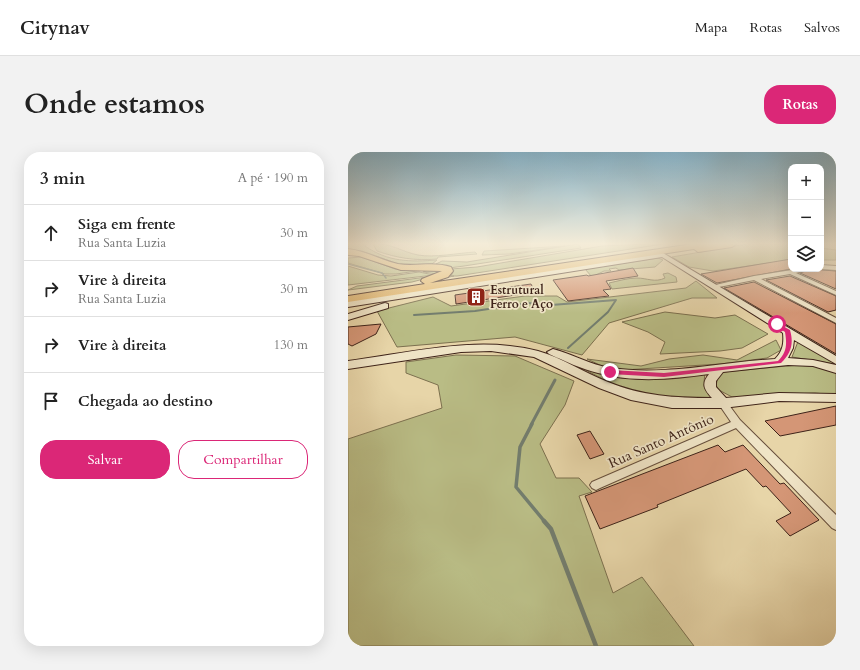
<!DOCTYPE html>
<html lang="pt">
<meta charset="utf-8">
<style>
:root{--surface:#fff;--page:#f2f2f2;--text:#222;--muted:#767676;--line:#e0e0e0;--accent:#db2777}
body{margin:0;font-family:Cardo,serif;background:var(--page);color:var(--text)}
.controls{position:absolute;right:12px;top:12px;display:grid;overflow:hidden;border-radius:8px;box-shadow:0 4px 16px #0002}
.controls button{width:36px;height:36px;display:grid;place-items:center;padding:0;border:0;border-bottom:1px solid var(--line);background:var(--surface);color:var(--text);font:20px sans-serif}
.stop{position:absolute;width:12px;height:12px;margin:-9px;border:3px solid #db2777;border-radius:50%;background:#fff}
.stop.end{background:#db2777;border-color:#fff;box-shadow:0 1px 4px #0008}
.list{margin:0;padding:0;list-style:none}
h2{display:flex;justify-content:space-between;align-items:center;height:52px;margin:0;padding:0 16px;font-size:17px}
h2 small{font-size:13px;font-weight:400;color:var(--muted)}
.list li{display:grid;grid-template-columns:26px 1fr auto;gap:12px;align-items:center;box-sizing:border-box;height:56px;padding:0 16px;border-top:1px solid var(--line)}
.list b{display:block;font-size:15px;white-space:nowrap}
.list p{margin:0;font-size:13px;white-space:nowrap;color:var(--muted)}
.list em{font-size:13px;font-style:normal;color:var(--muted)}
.actions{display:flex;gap:8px;padding:12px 16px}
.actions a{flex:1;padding:9px 0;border:1px solid var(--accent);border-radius:16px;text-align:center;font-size:14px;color:var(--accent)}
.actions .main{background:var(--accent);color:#fff}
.icon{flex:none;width:22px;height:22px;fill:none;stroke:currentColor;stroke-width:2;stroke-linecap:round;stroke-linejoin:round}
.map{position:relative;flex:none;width:488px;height:494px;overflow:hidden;border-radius:16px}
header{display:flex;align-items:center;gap:24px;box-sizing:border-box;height:56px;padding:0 20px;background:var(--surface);border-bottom:1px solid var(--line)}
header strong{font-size:19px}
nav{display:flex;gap:22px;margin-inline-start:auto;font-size:14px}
.intro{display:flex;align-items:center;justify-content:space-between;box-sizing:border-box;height:96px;padding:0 24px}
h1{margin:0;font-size:28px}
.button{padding:10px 18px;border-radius:16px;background:var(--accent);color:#fff;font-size:14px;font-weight:700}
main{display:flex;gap:24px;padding:0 24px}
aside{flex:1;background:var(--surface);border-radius:16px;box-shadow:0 4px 16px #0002}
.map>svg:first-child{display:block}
.green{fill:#b9bc85;stroke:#7c704f}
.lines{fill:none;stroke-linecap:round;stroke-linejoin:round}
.stream-far4{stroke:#737d6e;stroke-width:1.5}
.stream-far3{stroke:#737d6e;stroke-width:2}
.stream-far2{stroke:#737d6e;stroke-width:3}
.stream-far1{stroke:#737d6e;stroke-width:3.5}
.stream{stroke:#737d6e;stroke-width:4.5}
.building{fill:#d49676;stroke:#3e2319}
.minor-casing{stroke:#68503d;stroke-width:2}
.secondary-casing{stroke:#3e2319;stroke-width:2}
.motorway-casing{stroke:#3e2319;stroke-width:2}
.minor{fill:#efe4c6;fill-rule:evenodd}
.secondary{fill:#efe4c6;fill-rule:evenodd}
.motorway{fill:#e4ba74;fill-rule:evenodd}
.route{fill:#db2777}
.labels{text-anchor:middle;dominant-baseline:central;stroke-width:3.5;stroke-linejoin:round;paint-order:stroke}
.far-poi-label{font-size:12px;font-weight:bold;fill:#3e2319;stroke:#efe4c6;text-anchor:start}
.street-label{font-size:14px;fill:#3e2319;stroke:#efe4c6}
</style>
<header>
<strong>Citynav</strong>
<nav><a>Mapa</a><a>Rotas</a><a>Salvos</a></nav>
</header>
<div class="intro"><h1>Onde estamos</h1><a class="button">Rotas</a></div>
<main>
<aside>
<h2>3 min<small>A pé · 190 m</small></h2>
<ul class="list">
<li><svg class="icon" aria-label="ahead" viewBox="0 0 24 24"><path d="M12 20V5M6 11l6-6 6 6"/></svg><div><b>Siga em frente</b><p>Rua Santa Luzia</p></div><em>30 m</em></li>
<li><svg class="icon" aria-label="right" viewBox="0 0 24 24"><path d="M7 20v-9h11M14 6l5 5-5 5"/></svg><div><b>Vire à direita</b><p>Rua Santa Luzia</p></div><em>30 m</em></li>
<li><svg class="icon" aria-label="right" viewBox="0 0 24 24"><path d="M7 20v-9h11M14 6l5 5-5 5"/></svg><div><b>Vire à direita</b></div><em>130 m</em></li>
<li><svg class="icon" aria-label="arrive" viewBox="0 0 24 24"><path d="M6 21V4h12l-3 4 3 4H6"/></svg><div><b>Chegada ao destino</b></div></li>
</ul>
<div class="actions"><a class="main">Salvar</a><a>Compartilhar</a></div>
</aside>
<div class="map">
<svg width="488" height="494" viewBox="0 0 488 494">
<rect width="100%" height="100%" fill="#e7d5a8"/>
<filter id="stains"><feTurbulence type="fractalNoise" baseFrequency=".005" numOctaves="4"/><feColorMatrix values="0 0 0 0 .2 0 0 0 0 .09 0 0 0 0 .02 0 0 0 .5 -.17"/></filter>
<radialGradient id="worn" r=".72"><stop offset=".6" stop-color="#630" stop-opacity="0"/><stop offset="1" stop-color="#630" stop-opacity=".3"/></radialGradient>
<path class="green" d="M0,92H18L17,94C40,110 62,110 89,108L84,112L56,114L14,99L0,98Z
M25,92C41,90 54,100 70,103C86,106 110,101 127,100L129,102L90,105L89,107C67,109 49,106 29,99Z
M230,92L233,96L116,114L101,116L88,112L94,109L119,110Z
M297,92H315L109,124H103L106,118H104L99,124H106L91,127L103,117L129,115L254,94Z
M399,92H443V108L365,119L341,115L324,105Z
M217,94L161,102L134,103L136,99Z
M473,96L488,98V108H473Z
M14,105L47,117H91L94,120L90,122L75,120L83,117L48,122H37L0,111V106Z
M310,106L315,108L307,115L271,118L268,116L261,117L263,119H256L244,125L237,117Z
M0,114L30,123L43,124L71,120L86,123L0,133Z
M320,121L328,125L329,130L264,137L261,131C270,129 280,126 289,126C299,126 307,131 317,126L315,122Z
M87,124L64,130L0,138L9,134Z
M348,129L369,146H344L261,171L234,203L167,185L49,195L29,159L85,145L103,154L177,144H209L219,150L338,136Z
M317,160L367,166L387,163L420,182L394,196L372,199L312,202L317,190L300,180L274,170Z
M451,187L461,196L488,212L444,205Z
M428,188L433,198L419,206L372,212L275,218L254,214L239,207L293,214L321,207L355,203L389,208Z
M108,203L167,204L226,229L217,253L192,292L208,326H231L244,340L231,344L265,441L294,425L346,494H0V287L94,256L90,233L58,221V210Z
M228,213L271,225L291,227L357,221L356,230L366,247H326L274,237Z
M449,213L473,215L488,219V243L467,241L384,245L371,238L368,233L371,222L376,220Z"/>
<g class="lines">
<path class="stream-far4" d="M0,112L34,121L38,126"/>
<path class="stream-far3" d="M66,163L127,159L180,151L203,153L268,148L260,160L220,196"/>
<path class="stream-far2" d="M183,273L207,228"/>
<path class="stream-far1" d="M184,272L172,295L168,335L197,370"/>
<path class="stream" d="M196,369L203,377L248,494"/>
</g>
<path class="building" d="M443,107V117L369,131L353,122Z
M285,116L290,124L258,129L263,137L255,138L261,144L252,145L220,149L205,128L239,123L240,124Z
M463,117L488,119V137L452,121Z
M442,124L488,144V158L480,160L418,128Z
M406,130L488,172V202L376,136Z
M183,132L187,140L108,152L107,143Z
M33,172L28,182L4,194L0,192V175Z
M488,254V273L432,284L417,269Z
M242,279L256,302L242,307L229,283Z
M370,293L377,300L395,293L432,332L436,331L471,368L442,384L428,369L443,361L418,334L415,335L398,317L309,353L310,355L252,377L237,344Z"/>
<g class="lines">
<g class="minor-casing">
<path id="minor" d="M473,113L488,114V118L473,117Z
M450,117H462L448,121L488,139V143L442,122L413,127L488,166V171L406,128L366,136L363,134L406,124Z
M375,248L378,249L392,268L488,363V378L484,376L388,276L252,336L248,338L244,336L242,333L244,330L383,270L370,251Z"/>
</g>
<g class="secondary-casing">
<path id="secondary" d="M315,101L488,204V212L446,188L445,196L440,206L465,208L488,213V221L465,214L440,213L375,220L368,229V235L378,246L431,241L488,242V250L431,249L375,256H324L283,248L251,236L186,205L143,199L113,200L0,217V209C62,201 129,183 190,199C215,206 236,221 260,230C294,244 327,246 364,246C356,237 353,232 361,222C325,227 287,231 250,221C233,217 217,209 201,202L199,200L205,197C225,202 242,213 263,216C318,224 372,210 427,207C435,199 436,191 435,181L314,105L0,155V149Z
M37,151L40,152V156L0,168V162Z"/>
</g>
<g class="motorway-casing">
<path id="motorway" d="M345,92H388L384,95L350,100L346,97L0,150V144L77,132L73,129L74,127L94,119L53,118L11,104L0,103V97C18,99 33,108 50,112C68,115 85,109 103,115L105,119L100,125L82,131Z"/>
</g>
<use href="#minor" class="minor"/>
<use href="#secondary" class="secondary"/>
<use href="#motorway" class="motorway"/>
</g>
<linearGradient id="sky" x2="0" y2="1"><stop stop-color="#87b6ce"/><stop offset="0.57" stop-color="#f4ecd8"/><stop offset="1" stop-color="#f4ecd8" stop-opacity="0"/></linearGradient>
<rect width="488" height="161" fill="url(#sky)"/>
<path class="route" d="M429,171L442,178C446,192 443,201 433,211L316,225L262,222L259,220L262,218L316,221L430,209C439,200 439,192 437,180L428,174Z"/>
<defs>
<g id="building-square" transform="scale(1)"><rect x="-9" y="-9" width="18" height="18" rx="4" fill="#8f2418" stroke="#efe4c6"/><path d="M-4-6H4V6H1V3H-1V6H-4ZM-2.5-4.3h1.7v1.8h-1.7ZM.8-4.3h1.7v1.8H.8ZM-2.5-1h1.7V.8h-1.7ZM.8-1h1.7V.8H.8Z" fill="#fff"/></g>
</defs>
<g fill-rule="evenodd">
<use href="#building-square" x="128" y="145"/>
</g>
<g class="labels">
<g class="far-poi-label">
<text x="142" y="138">Estrutural<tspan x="142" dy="14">Ferro e Aço</tspan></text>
</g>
<g class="street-label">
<text transform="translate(313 289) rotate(-24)">Rua Santo Antônio</text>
</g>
</g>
<rect width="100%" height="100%" filter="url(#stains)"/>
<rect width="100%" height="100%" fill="url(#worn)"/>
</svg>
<div class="controls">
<button>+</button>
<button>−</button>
<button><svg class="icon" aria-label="layers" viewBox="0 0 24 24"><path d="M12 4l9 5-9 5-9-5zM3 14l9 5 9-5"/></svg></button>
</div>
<div class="stop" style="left:429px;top:172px"></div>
<div class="stop end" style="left:262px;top:220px"></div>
</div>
</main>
